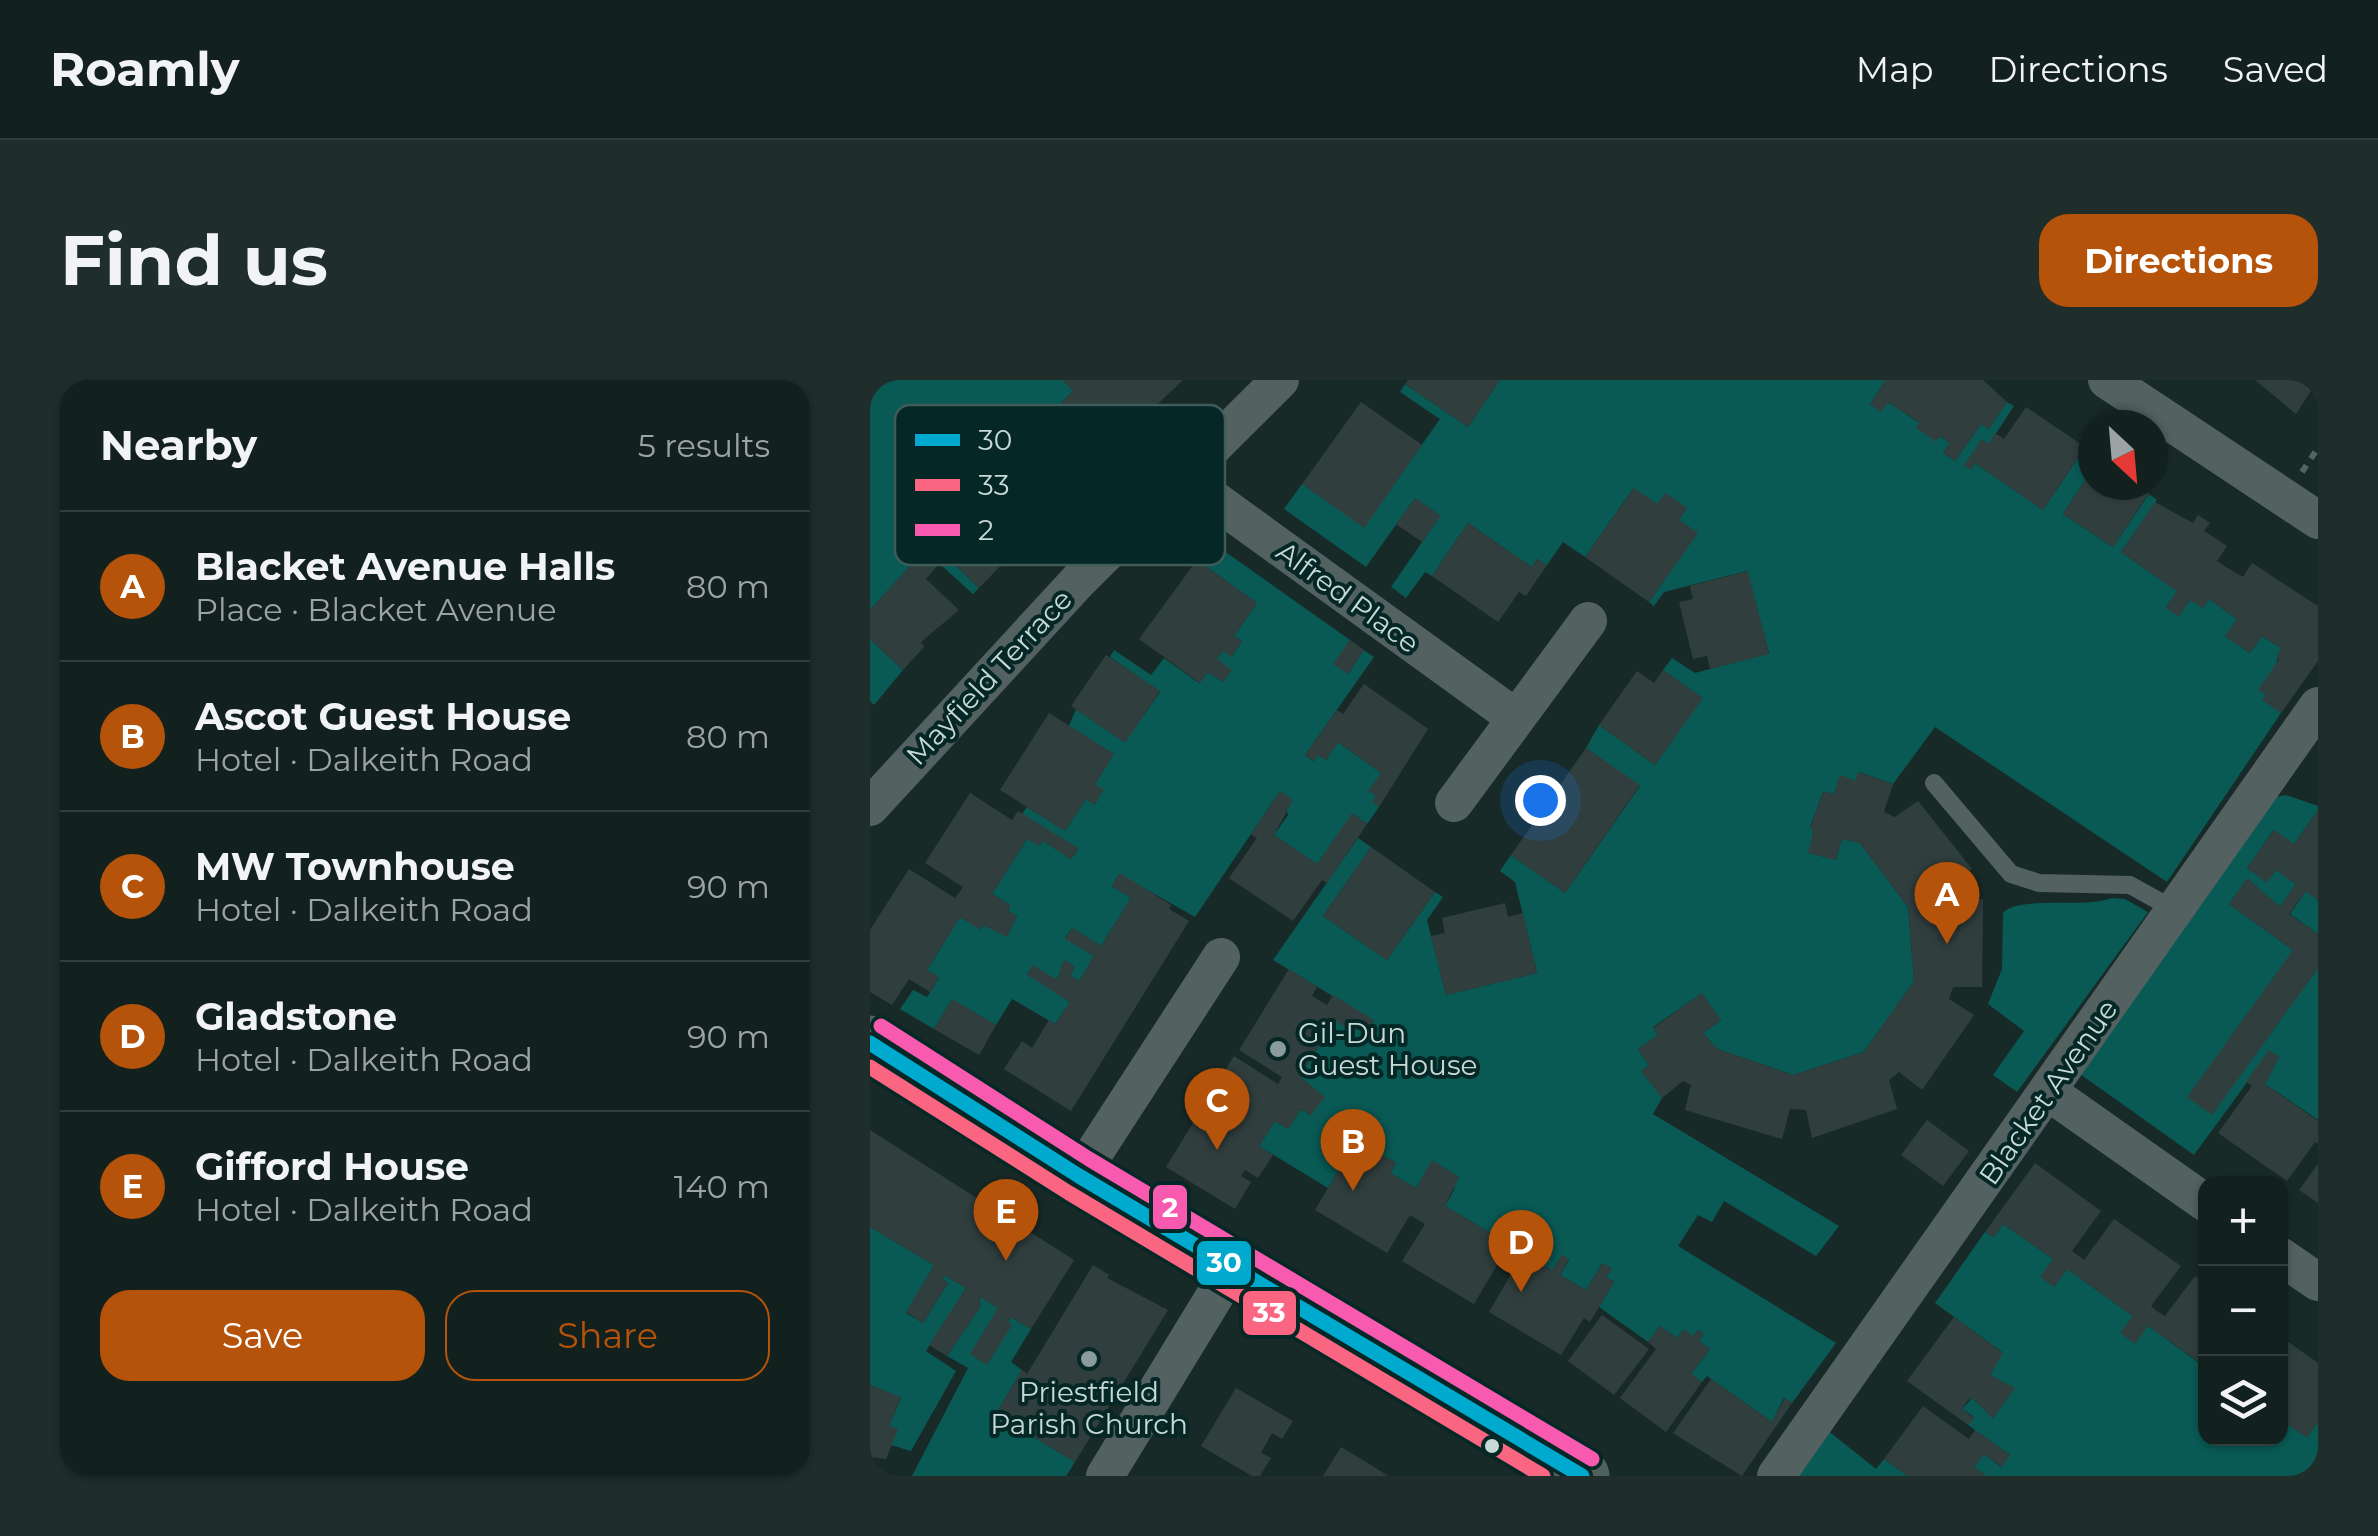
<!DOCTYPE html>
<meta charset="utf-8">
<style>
:root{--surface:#12201e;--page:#1f2d2b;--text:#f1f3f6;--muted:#9ca3a4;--line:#313e3c;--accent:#b45309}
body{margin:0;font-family:Montserrat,sans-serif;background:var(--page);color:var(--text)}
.controls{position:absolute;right:30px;bottom:30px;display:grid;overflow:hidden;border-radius:20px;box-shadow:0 2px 8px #0004}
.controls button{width:90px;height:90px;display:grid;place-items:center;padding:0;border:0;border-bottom:2px solid var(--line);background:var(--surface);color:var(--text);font:50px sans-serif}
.compass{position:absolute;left:1208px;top:30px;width:90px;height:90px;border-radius:50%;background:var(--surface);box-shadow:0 2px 8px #0004;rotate:154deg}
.you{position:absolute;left:670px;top:420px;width:35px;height:35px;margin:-25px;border:8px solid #fff;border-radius:50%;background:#1a73e8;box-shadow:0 0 0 15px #1a73e833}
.badge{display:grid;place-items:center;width:65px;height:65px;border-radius:50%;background:var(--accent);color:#fff;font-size:32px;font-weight:700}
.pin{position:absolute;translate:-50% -82px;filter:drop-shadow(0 2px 5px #0008)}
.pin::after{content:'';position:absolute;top:52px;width:35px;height:30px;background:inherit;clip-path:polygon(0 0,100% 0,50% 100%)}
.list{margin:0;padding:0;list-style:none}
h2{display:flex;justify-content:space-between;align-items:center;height:130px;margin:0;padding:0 40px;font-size:42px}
h2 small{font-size:32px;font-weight:400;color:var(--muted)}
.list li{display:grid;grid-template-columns:65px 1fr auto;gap:30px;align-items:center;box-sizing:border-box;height:150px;padding:0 40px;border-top:2px solid var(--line)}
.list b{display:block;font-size:38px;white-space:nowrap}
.list p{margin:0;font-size:32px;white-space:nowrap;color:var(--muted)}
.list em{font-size:32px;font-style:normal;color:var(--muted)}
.actions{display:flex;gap:20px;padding:30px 40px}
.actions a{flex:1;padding:22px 0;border:2px solid var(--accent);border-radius:30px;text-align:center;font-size:35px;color:var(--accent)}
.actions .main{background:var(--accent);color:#fff}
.icon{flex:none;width:55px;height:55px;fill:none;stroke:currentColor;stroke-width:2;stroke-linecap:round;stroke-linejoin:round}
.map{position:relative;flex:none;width:1448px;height:1096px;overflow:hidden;border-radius:30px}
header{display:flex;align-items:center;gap:60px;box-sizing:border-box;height:140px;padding:0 50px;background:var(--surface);border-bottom:2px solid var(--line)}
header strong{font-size:48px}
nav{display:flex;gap:55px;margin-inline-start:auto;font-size:35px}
.intro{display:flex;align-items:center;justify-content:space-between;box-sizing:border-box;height:240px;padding:0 60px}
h1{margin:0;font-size:70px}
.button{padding:25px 45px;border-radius:30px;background:var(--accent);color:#fff;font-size:35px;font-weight:700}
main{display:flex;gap:60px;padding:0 60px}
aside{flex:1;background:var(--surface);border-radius:30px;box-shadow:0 2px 8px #0004}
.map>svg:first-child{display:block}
.green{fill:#095a55}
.building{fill:#303f3e}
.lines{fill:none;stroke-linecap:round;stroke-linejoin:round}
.path{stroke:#556261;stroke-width:6;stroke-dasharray:8 8;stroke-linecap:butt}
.service{stroke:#536160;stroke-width:18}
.minor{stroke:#536160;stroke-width:38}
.primary{stroke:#4e615f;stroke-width:55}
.bus-1-casing{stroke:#052725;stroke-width:22}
.bus-2-casing{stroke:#052725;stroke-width:22}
.bus-3-casing{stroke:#052725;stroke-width:22}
.bus-1{stroke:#00a9ce;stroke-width:15}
.bus-2{stroke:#fa6682;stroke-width:15}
.bus-3{stroke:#f75aaf;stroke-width:15}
.poi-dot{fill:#8a9c9a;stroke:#052725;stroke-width:4}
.bus-dot{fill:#c7d9d7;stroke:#052725;stroke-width:4}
.labels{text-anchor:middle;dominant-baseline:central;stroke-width:8;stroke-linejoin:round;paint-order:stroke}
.street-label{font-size:28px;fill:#c7d9d7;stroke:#052725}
.poi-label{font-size:28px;fill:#c7d9d7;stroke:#052725;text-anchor:start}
.key{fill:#052725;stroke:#3f5c5a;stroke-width:2.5}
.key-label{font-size:28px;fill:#c7d9d7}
.line-badge{stroke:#052725;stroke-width:4}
.badge-label{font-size:28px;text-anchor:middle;font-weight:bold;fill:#fff}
</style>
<header>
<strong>Roamly</strong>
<nav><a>Map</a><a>Directions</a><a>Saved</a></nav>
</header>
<div class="intro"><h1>Find us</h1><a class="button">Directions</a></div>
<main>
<aside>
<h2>Nearby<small>5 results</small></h2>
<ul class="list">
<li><span class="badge">A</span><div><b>Blacket Avenue Halls</b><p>Place · Blacket Avenue</p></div><em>80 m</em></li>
<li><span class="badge">B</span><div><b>Ascot Guest House</b><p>Hotel · Dalkeith Road</p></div><em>80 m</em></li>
<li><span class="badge">C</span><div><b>MW Townhouse</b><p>Hotel · Dalkeith Road</p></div><em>90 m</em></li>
<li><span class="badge">D</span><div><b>Gladstone</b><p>Hotel · Dalkeith Road</p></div><em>90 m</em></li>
<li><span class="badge">E</span><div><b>Gifford House</b><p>Hotel · Dalkeith Road</p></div><em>140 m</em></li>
</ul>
<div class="actions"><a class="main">Save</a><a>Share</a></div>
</aside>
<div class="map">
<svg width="1448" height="1096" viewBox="0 0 1448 1096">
<rect width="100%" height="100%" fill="#182a28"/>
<path class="green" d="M0,0H194L203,11L167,47L146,27L133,42L150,59L124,87L106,70L90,87L108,105L96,118L149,166L144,172L94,123L59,160L109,208L103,214L42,159L28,173L41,185L0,230Z
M630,0H1016L1000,24L1011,31L1018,22L1080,63L1073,73L1085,81L1111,44L1119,48L1137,22L1144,26L1119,64L1112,60L1095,86L1101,89L1105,83L1173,130L1214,69L1223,75V88L1193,134L1243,167L1279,114L1287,120L1251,172L1307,211L1296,228L1308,236L1320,220L1333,228L1339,219L1367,239L1356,257L1380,273L1392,256L1411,268L1396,315L1411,333L1297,502L1065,347L1023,404L989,392L986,401L970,396L964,414L953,412L940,447L944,449L939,473L966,480L972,459L990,463L1038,527L1044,601L994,672L923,695L847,669L833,653L851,640L831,614L783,647L788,655L768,669L779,685L772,691L792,718L783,734L969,846L946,876L854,821L842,842L828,835L808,866L966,963L922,1023L914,1018L902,1042L837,996L832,1002L821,994L840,969L829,961L833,953L828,950L823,956L807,958L790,946L778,962L729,927L744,902L736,897L741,888L732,884L716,910L690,895L699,880L692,875L682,890L664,879L679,853L663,843H642L632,860L575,826L585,808L562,781L546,808L520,793L526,783L509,773L503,782L495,778L505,761L492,753L458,808L389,766L405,741L418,749L431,729L440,735L454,717L430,697L464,640L496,653L504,641L403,580L488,458L501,467L453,536L517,580L565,512L573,517L557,540L576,615L667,593L645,502L630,491L641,475L695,513L770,406L716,368L729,345L785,385L832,318L793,290L802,278L825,293L899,273L877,191L794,212L784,226L779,222L827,153L809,140L817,128L787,124L763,109L715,177L693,162L677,185L667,179L662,187L598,143L562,196L555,192L536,218L521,207L570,136L545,118L496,187L414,129L432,104L494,147L570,39L530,12L535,4L598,47Z
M340,161L480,260L464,284L478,294L494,270L504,277L435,375L443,381L448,375L456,380L468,362L511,393L506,416L509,427L497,444L483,434L447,484L404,455L418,435L410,411L325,537L249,494L242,506L261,518L231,566L202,548L195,558L224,576L209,601L200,595L205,587L194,580L187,600L163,586L157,594L200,622L185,644L142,619L126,645L82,620L64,649L30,629L43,610L57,617L69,598L57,590L90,537L110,549L113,545L137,556L147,536L138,531L140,525L122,514L157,459L173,461L201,479L208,469L152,434L157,427L195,451L216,419L225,424L233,410L225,404L244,374L199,346L206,329L255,362L290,312L240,277L244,270L281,295L294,278L329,303L338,292L353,302L361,291L347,279L353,271L362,276L372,261L364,256L387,223L327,180Z
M0,259L33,290L4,325L0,321Z
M1416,415L1448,426V430L1424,464L1403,451L1377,488L1397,502L1406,490L1426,504L1410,527L1378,499L1359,524L1423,570L1342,734L1448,588V740L1395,704L1409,677L1400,671L1324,775L1210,694L1400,418Z
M1436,511L1448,520V554L1420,534Z
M1242,518L1255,519L1278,532L1147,712L1123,695L1154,651L1118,624L1132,589L1133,533C1148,515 1215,529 1242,518Z
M1133,844L1183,879L1184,907L1197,889L1263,936L1251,953L1278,946L1335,987L1336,1058H1410L1411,1039L1437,1057L1448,1042V1090L1444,1096H1115L1104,1087L1114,1074L1131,1087L1140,1075L1098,1045L1104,1037L1092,1029L1102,1018L1123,1038L1144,1008L1120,995L1132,972L1065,923L1115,852L1124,857Z
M0,847L64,885L36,933L53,943L78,903L72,899L74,895L96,908L56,971L86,991L41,1071L21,1065L27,1050L19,1046L31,1018L0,1005Z
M109,916L128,928L138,942L141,937L161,949L141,982L152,990L126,1034L205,1082L196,1096H42L98,988L77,976L111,926Z
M951,1045L1006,1089L1014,1079L1038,1096H915Z"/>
<path class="building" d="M192,0H313L276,35L270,29L253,46L259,52L252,61L225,88L176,38L203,11Z
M538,0H630L598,47L535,4Z
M1016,0H1113L1137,22L1119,49L1111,44L1085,81L1073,73L1080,63L1070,56L1066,62L1046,48L1049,42L1018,22L1011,32L1000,24Z
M1385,0H1448L1426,34Z
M491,22L552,65L494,148L432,104Z
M1156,27L1215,67L1173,130L1105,83L1101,90L1094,85L1112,59L1119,64L1125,53L1134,59Z
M1223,88V105H1268L1279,113L1243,167L1193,134Z
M764,108L787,124L796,113L804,119L817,128L809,140L828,153L779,222L715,177Z
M545,118L571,136L552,162L526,144Z
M1285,122L1323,143L1328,135L1340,143L1334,151L1357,166L1347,181L1359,189L1373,197L1382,183L1448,226V281L1411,333L1392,320L1396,315L1388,310L1409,279L1406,277L1411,268L1392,256L1380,273L1355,256L1367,239L1339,219L1333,228L1320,220L1309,237L1296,228L1307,211L1251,172Z
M94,123L144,172L109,208L59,159Z
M598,143L662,187L667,179L677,185L656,216L649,212L628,242L562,196Z
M42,159L69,184L56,199L89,230L51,262L54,267L33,290L0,259V230L41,185L28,173Z
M327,180L387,223L364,256L372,261L361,277L353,271L347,279L362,290L353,302L338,292L330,303L269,259Z
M878,191L899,274L840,289L837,276L823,279L809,222L823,219L820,206Z
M480,260L494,270L478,294L463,284Z
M236,275L290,311L255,363L201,326Z
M793,290L833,318L785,385L729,345L767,291L784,303Z
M494,304L558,349L509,427L502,422L506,416L498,411L511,393L489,377L468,362L456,380L448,375L444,381L435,375L467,330L473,334Z
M179,333L244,374L225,404L234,410L224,425L216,419L195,451L130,410Z
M716,368L770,405L695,513L641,475Z
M988,392L1023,404L1014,432L1025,437L1048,421L1102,489L1070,511L1073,521L1113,519L1112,607H1083L1079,619L1104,635L1052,710L1029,692L1019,700L1027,729L942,758L936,730L920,729L912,759L815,730L821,705L813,701L792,718L771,691L779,685L768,669L788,655L783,648L832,613L851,640L833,653L847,669L923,695L994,672L1044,601L1038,527L990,463L972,459L966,480L938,473L944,449L940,448L953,412L964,414L970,395L986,401Z
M410,411L423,420L404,455L447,484L482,433L497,444L457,503L452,500L423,541L359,498L387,458L381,454Z
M100,413L142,440L148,431L208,468L201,479L173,461L169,466L157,459L122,514L141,526L138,531L147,536L137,557L113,545L110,550L90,537L57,590L69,597L60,612L39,599L22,625L0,612V550L39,489L85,518L88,514L93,507L55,483Z
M1448,430V520L1436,511L1419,534L1448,554V588L1342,735L1317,717L1423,570L1359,524L1377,498L1410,527L1426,504L1406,490L1397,503L1377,488L1404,450L1424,464Z
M501,467L565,512L517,580L453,536Z
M250,493L301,525L299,529L319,541L201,731L134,689L152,661L162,668L179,640L185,644L200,622L157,595L163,585L187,600L194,580L205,587L200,595L209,601L224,576L195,559L202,548L231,566L261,518L242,506Z
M635,523L638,537L653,533L667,593L576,615L561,556L575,553L572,538Z
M419,589L447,607L442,616L457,625L463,615L504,640L496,653L486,647L483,652L464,640L430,697L455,717L441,735L431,729L418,749L405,741L389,766L403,775L388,798L375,790L371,796L381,802L365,829L296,787L364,676L408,704L412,697L369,670Z
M82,619L126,645L109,675L64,649Z
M1399,670L1409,677L1395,704L1448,741V764L1445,762L1417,801L1348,753L1382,706L1376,702Z
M1057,740L1099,771L1073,806L1031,775Z
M0,750L204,880L161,949L141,937L138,942L142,945L117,985L100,974L128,928L109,916L111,926L77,976L59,965L96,908L74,895L72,899L78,903L53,943L36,932L64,885L0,847Z
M491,752L505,761L495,778L503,782L508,772L526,783L520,793L546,808L562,780L589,797L575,826L632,860L642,843L647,845L654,835L665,841L679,852L664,879L682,890L692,875L699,879L690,895L716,910L733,883L742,889L736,897L744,902L720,942L714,938L691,975L619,932L641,894L635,890L627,885L604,924L532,881L555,844L540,835L517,873L445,830Z
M1165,783L1231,831L1202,871L1214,880L1244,839L1311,886L1281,926L1288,932L1295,936L1325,896L1336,903V987L1278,946L1265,964L1250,953L1263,936L1197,889L1184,907L1170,897L1183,879L1133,844L1124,857L1115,852Z
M1448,784V823L1429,810Z
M223,885L239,895L237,898L298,930L205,1082L126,1034L152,990L157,994Z
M732,935L779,969L744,1015L698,981Z
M1084,937L1133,973L1120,995L1145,1008L1123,1038L1102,1018L1098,1020L1092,1029L1104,1038L1098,1045L1037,1001Z
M790,946L807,958L814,949L823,956L828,950L834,954L829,961L840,969L821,994L832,1002L796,1052L750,1018L786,969L778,962Z
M1410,956L1448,983V1042L1437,1058L1410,1039Z
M841,999L902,1042L915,1018L922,1023L872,1096L803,1053Z
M0,1005L31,1017L19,1046L28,1049L16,1079L0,1077Z
M366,1008L423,1041L412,1059L402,1053L391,1073L401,1078L390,1096H382L331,1066Z
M1053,1026L1099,1059L1105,1050L1140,1075L1132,1087L1114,1074L1104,1087L1117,1096H1038L1014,1079Z
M471,1067L501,1085L518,1096H453Z"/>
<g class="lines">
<path class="path" d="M1432,92L1448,68"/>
<path class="service" d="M1064,403L1141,494L1169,503L1260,505L1305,530"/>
<path class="minor" d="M1237,0L1448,140
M310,95L646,338
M584,423L718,241
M0,427L209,200L410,0
M1177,711L1336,823
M209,796L351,577
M1410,876L1448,902
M235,1096L363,886
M906,1096L1448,326"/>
<path class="primary" d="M0,663L209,796L712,1096"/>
<g class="bus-1-casing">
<path id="bus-1" d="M0,663L209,796L712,1096"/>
</g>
<g class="bus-2-casing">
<path id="bus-2" d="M0,687L199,813L673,1096"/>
</g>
<g class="bus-3-casing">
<path id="bus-3" d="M11,646L219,779L722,1079"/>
</g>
<use href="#bus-1" class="bus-1"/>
<use href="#bus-2" class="bus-2"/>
<use href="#bus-3" class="bus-3"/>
</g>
<g class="poi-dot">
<circle cx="408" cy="669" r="10"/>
<circle cx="219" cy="979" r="10"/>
</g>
<circle class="bus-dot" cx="622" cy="1066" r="9"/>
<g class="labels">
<g class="street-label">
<text transform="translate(478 217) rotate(36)">Alfred Place</text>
<text transform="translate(119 297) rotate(-47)">Mayfield Terrace</text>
<text transform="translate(1178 712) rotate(-55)">Blacket Avenue</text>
</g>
<g class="poi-label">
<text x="428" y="653">Gil-Dun<tspan x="428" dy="32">Guest House</tspan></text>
<text x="219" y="1012" text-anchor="middle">Priestfield<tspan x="219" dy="32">Parish Church</tspan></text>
</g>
</g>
<rect x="25" y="25" width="330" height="160" rx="15" class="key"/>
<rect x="45" y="54" width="45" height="12" fill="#00a9ce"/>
<rect x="45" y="99" width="45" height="12" fill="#fa6682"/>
<rect x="45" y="144" width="45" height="12" fill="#f75aaf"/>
<g class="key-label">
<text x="108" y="70">30</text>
<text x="108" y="115">33</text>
<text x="108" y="160">2</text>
</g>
<g class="line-badge">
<rect x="281" y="803" width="38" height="48" rx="10" fill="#f75aaf"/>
<rect x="325" y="859" width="58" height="48" rx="10" fill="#00a9ce"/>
<rect x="371" y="909" width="57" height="48" rx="10" fill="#fa6682"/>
</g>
<g class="badge-label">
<text x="300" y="837">2</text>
<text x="354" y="892">30</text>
<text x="399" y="942">33</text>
</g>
</svg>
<div class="controls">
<button>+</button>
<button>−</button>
<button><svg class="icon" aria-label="layers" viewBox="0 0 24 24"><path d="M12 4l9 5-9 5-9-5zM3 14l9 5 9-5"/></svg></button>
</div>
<svg class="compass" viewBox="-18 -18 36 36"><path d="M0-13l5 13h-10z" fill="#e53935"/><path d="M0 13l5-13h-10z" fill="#9ca3a4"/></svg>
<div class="you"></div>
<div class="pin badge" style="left:1077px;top:564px">A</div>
<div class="pin badge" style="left:483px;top:811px">B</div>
<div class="pin badge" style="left:347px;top:770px">C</div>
<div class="pin badge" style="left:651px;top:912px">D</div>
<div class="pin badge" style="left:136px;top:881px">E</div>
</div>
</main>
